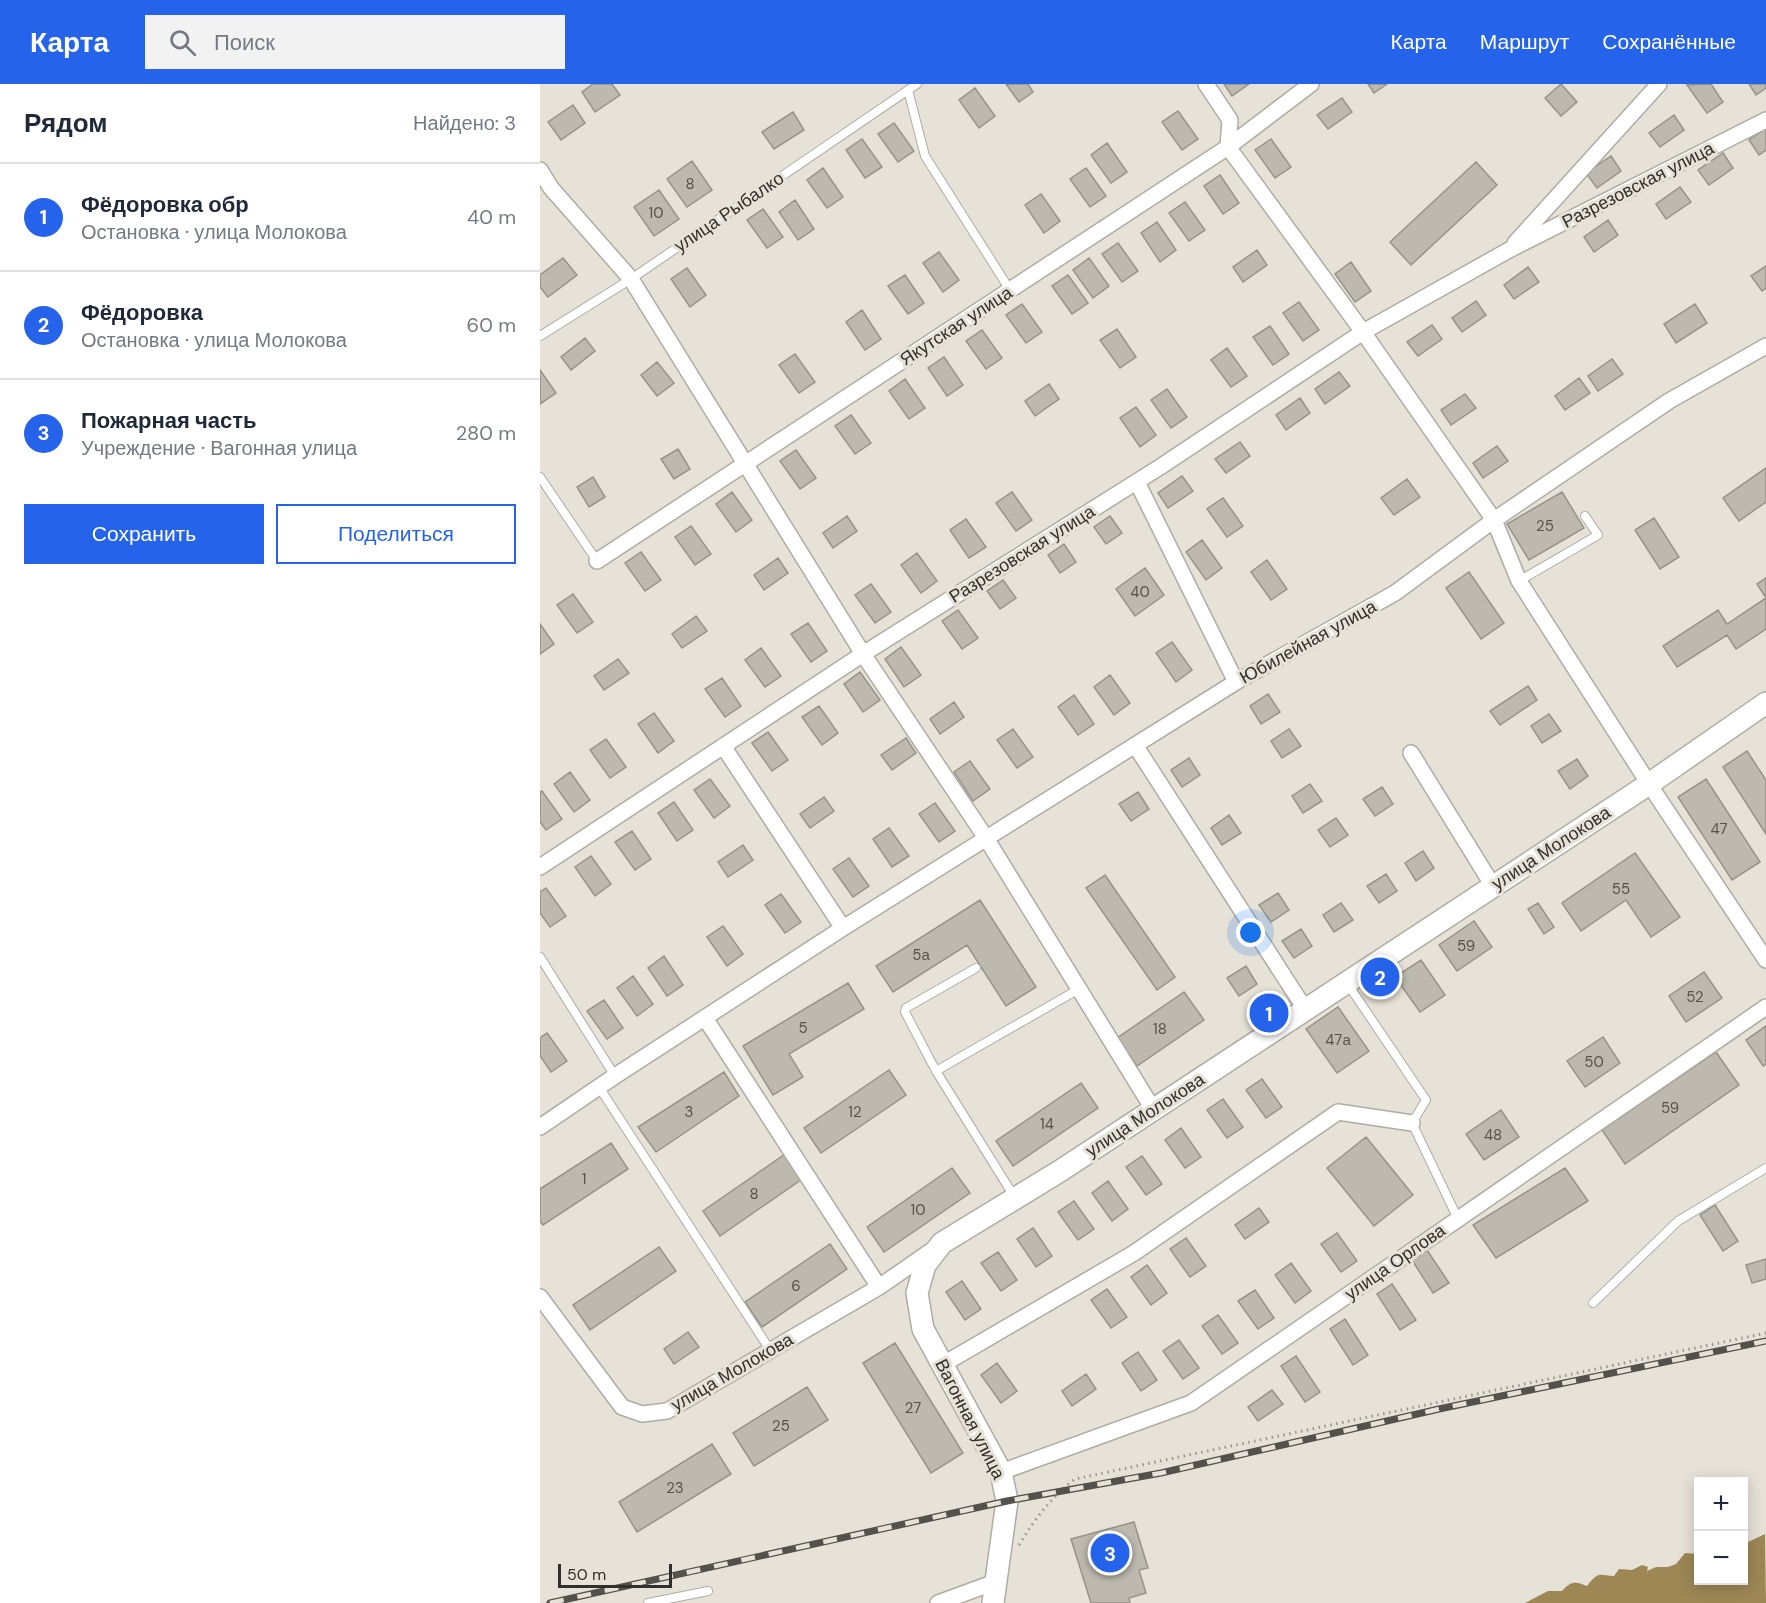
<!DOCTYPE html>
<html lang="ru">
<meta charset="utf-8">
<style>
:root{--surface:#fff;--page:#f2f2f3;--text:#1f2937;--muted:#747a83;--line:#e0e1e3;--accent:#2563eb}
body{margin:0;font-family:"DM Sans",sans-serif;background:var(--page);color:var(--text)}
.controls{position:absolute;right:18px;bottom:18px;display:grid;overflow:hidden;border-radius:0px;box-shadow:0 3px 15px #0003}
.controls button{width:54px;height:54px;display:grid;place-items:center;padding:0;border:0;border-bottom:2px solid var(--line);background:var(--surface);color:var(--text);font:30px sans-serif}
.scale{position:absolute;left:18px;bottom:15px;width:114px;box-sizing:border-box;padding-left:6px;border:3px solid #32302c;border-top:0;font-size:16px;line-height:21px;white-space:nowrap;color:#32302c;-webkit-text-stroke:4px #e7e2d7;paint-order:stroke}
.you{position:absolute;left:711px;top:849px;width:21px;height:21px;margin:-15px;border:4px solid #fff;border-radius:50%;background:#1a73e8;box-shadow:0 0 0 9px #1a73e833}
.badge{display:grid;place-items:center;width:39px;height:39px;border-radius:50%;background:var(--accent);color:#fff;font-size:20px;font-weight:700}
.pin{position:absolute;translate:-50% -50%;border:3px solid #fff;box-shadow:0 2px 6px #0006}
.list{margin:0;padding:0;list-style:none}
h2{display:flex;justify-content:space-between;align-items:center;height:78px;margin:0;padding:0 24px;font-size:26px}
h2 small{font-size:20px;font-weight:400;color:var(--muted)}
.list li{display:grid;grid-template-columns:39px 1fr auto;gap:18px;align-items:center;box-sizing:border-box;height:108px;padding:0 24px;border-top:2px solid var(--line)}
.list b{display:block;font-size:22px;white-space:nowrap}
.list p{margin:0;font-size:20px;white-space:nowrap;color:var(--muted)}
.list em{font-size:20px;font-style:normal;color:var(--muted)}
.actions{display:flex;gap:12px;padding:18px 24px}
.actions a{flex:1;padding:14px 0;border:2px solid var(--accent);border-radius:0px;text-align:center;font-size:21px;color:var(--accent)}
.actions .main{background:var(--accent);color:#fff}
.icon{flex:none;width:33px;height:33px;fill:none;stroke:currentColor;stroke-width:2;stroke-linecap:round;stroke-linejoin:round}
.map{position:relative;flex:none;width:1226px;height:1519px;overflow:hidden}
header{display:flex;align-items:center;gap:36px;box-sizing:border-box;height:84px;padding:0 30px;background:var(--accent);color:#fff}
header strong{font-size:28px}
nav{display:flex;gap:33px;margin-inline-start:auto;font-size:21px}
.search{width:420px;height:54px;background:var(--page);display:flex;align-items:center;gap:15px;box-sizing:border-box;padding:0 21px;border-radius:0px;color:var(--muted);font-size:22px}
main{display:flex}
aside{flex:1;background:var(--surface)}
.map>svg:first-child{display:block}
.water{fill:#9c8755}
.building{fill:#bdb9ae;stroke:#979388;stroke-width:1.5}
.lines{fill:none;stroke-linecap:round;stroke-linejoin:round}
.lane-casing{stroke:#b0aca1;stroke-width:10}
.street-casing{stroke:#b0aca1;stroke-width:18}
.secondary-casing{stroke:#b0aca1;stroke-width:24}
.path{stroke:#98948c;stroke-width:3;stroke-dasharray:1.5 4.5;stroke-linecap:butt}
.lane{stroke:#fff;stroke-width:8}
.street{stroke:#fff;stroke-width:15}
.secondary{stroke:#fff;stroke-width:21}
.rail-casing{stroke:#53514b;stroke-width:7}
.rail{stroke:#e7e2d7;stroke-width:4.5;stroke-dasharray:14;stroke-linecap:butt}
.labels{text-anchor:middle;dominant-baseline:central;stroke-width:6;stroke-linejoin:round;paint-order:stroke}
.number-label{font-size:15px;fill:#55524c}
.street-label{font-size:18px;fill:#32302c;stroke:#e7e2d7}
</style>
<header>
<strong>Карта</strong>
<div class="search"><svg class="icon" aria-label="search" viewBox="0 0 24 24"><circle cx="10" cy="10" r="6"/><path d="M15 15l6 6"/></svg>Поиск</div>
<nav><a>Карта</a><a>Маршрут</a><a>Сохранённые</a></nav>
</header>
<main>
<aside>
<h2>Рядом<small>Найдено: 3</small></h2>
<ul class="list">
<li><span class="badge">1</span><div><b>Фёдоровка обр</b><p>Остановка · улица Молокова</p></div><em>40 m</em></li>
<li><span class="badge">2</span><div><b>Фёдоровка</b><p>Остановка · улица Молокова</p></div><em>60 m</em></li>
<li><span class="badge">3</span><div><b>Пожарная часть</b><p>Учреждение · Вагонная улица</p></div><em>280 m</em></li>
</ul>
<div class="actions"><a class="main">Сохранить</a><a>Поделиться</a></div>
</aside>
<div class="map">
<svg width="1226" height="1519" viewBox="0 0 1226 1519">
<rect width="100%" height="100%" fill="#e7e2d7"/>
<path class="water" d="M1225,1450L1226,1519H985L1008,1507H1022C1031,1497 1035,1497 1047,1502C1059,1487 1058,1491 1074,1492L1079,1485L1092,1486L1102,1481L1108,1483L1107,1487L1116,1483H1128L1136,1480L1145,1469L1158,1470V1496H1204V1460Z"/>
<path class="building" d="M53,0H72L80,11L55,28L42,8Z
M466,0H488L493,8L479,18Z
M684,0H709L692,12Z
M828,0H847L834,9Z
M1021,0L1037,18L1021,32L1005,14Z
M1171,0L1183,18L1167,29L1147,1Z
M1209,0H1226V4L1216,11Z
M435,4L455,32L439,44L419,16Z
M802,14L812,28L788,45L777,31Z
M33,21L45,39L21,56L8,38Z
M638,27L658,55L642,66L622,38Z
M253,28L264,46L234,65L222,48Z
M1134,31L1144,46L1120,63L1109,49Z
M354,39L374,67L358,78L338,50Z
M1226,44V66L1219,71L1209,56Z
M322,55L342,83L325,94L306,66Z
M731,55L751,83L735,94L715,66Z
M567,59L587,88L571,99L551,71Z
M1183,69L1193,84L1169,101L1158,86Z
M1071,72L1081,87L1057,104L1046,89Z
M152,77L172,106L147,123L127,95Z
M936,78L957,101L871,181L850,158Z
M283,84L303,113L287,124L267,96Z
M546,84L566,112L550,123L530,95Z
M680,91L699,119L683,130L664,102Z
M1140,103L1151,118L1126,135L1116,120Z
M119,106L139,135L114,152L94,123Z
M501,110L520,137L504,149L485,121Z
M255,116L274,145L258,156L239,128Z
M645,118L665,146L649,157L629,129Z
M223,125L243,153L227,164L207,136Z
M1068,136L1078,151L1054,168L1044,153Z
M617,138L636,166L620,178L601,149Z
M578,159L598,187L582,198L562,170Z
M717,166L727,181L703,198L693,183Z
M399,168L419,196L403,208L383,179Z
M23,174L37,191L8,213L0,203V191Z
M549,174L569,202L553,214L533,186Z
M811,178L831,207L815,218L795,190Z
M1226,182V204L1222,207L1211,192Z
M988,183L999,198L974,215L964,201Z
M147,184L166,211L150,223L131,195Z
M365,191L384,219L368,230L348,202Z
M528,191L548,219L532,230L512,202Z
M936,217L946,231L922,248L912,234Z
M759,218L779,246L763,257L743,229Z
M482,220L502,248L486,259L466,231Z
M1155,220L1167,239L1136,259L1124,240Z
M322,226L341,255L325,266L306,238Z
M892,241L902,255L878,272L867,258Z
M730,242L749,270L733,281L713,253Z
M577,245L596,273L580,284L560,256Z
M442,246L462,274L446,285L426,257Z
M45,254L55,267L31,286L21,273Z
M687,264L707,292L691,303L671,276Z
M255,270L275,298L259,309L239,281Z
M404,273L423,301L407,312L388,284Z
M1072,275L1083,290L1058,307L1048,292Z
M117,278L134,299L117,312L101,291Z
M0,286L16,309L0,320Z
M799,288L810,302L785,320L775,305Z
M1039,294L1050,309L1025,326L1015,312Z
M365,295L385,324L369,335L349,307Z
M509,300L519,315L495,332L485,317Z
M627,305L647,333L631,344L611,316Z
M925,310L936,324L911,341L901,326Z
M760,314L770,329L746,346L736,331Z
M596,323L616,351L600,363L580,334Z
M311,331L331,359L315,370L295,342Z
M700,358L710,372L686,389L675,375Z
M957,362L968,377L943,394L933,379Z
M138,365L150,385L134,395L121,375Z
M256,366L276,394L260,405L240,377Z
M1226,384V418L1199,437L1183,414Z
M642,392L653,407L628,424L618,409Z
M53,393L65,413L49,423L37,403Z
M867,395L880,413L854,431L841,414Z
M192,408L212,436L196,448L176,420Z
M472,408L492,436L476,447L456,419Z
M1022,408L1044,444L989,476L967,440Z
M683,414L703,442L687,453L667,425Z
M307,432L317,447L293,464L283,449Z
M570,432L582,449L566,460L554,443Z
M1114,434L1139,473L1120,485L1095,446Z
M426,435L446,463L429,474L410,446Z
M151,442L171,470L155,481L135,453Z
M662,456L682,484L666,496L646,468Z
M524,460L536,478L520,489L508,471Z
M101,468L121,496L105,507L85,479Z
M377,469L397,497L381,509L361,481Z
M238,474L248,489L224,506L214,491Z
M727,476L747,505L731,516L711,488Z
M605,484L624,511L595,532L576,505Z
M929,488L964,539L941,555L906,504Z
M1226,494V514L1217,500Z
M463,496L476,514L460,525L447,507Z
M331,500L351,528L335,539L315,511Z
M33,510L53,538L37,549L17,521Z
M1226,514V545L1196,565L1187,551L1137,583L1123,562L1178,526L1187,540Z
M418,526L438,554L422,565L402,537Z
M156,532L167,547L142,564L132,550Z
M268,539L287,567L271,578L251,550Z
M0,540L14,560L0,570Z
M632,558L652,586L636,598L616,569Z
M361,563L381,591L364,603L345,575Z
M221,564L241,592L225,603L205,576Z
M78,575L89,589L64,606L54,592Z
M320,588L340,616L323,628L304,600Z
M570,591L590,619L574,631L554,603Z
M182,594L201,622L185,633L165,605Z
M988,602L997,616L960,641L950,627Z
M728,610L740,628L721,640L710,622Z
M534,611L554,640L538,651L518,623Z
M414,618L424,633L400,650L390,635Z
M279,622L298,649L282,661L262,633Z
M114,629L134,657L118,669L98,640Z
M1009,630L1021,647L1002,659L991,642Z
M473,645L493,673L477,684L457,656Z
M749,645L761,662L742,674L731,657Z
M228,648L248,676L232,687L212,659Z
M366,654L376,669L352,686L341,671Z
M66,655L86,683L70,694L50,666Z
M1207,667L1226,696V750L1183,683Z
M649,674L660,691L642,703L631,686Z
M1037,675L1048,692L1030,705L1018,687Z
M430,677L450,705L433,717L414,688Z
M30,688L50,716L34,728L14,700Z
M170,695L190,722L174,734L154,706Z
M1166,695L1220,778L1192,796L1138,713Z
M770,700L782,717L763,729L752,712Z
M842,703L853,720L835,732L823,715Z
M2,707L22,735L6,746L0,738V708Z
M598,708L609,725L591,737L579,720Z
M284,713L294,727L270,744L260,730Z
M134,718L153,746L137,757L118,729Z
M395,719L415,747L399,758L379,730Z
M689,731L701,749L682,761L671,744Z
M796,734L808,751L790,763L778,746Z
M349,744L369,772L352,783L333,755Z
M92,747L111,775L95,786L75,758Z
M203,761L213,776L188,793L178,778Z
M883,767L894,784L876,797L865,779Z
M1095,769L1140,833L1111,853L1086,816L1041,847L1022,819Z
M51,772L71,800L55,812L35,783Z
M309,774L329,802L313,813L293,785Z
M846,790L857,807L839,819L827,802Z
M565,791L635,893L617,906L546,804Z
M6,804L26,832L10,843L0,829V808Z
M738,809L749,826L731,838L719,821Z
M241,810L261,838L245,849L225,821Z
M440,816L496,903L466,922L427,861L353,908L336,882Z
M801,819L813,836L794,848L783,831Z
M998,819L1014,843L1004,850L988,825Z
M934,837L952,863L917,887L899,861Z
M183,842L203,870L187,882L167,853Z
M761,845L772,862L754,874L742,857Z
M124,872L143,901L127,912L108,884Z
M881,876L905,911L880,928L855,893Z
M706,882L717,900L699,912L687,894Z
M1164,888L1182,914L1146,938L1129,912Z
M93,892L113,920L97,932L77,904Z
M308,899L324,925L249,970L263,993L233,1011L203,962Z
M644,908L664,936L597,982L577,954Z
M64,916L83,944L67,955L47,927Z
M798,923L829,967L797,989L766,945Z
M1226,942V980L1223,982L1206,956Z
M7,949L27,977L11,988L0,972V954Z
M1063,953L1080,979L1045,1003L1027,977Z
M1176,968L1199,1001L1085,1080L1062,1046Z
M349,986L366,1011L281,1069L264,1044Z
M184,988L199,1012L116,1068L98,1043Z
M722,995L742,1023L726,1034L706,1006Z
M541,999L558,1024L473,1082L456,1057Z
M683,1015L703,1043L687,1054L667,1026Z
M961,1026L979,1053L944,1076L926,1050Z
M641,1044L661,1073L645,1084L625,1056Z
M826,1053L873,1111L834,1142L787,1084Z
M71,1059L88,1085L3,1141L0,1137V1105Z
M248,1068L265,1093L180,1152L163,1127Z
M602,1072L622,1100L606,1111L586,1083Z
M412,1084L430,1109L344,1168L327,1143Z
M1025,1084L1048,1117L956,1174L933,1141Z
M568,1097L588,1125L572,1137L552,1109Z
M534,1117L554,1145L538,1156L518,1128Z
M1175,1121L1198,1157L1183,1167L1160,1131Z
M719,1124L729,1138L705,1155L695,1141Z
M493,1144L512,1172L496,1183L477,1155Z
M797,1149L817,1177L801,1188L781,1160Z
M646,1154L666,1182L650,1193L630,1165Z
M290,1160L307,1185L222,1243L205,1218Z
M119,1163L136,1187L50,1246L33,1221Z
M885,1163L909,1199L893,1209L870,1173Z
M458,1168L477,1196L461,1207L441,1179Z
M1226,1175V1195L1212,1199L1206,1181Z
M751,1179L771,1207L755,1219L735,1191Z
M607,1181L627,1209L611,1221L591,1193Z
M422,1197L441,1225L425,1236L406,1208Z
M852,1200L876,1236L860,1246L837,1210Z
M567,1205L587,1233L571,1244L551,1216Z
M715,1206L734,1234L718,1245L698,1217Z
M678,1231L698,1259L682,1270L662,1242Z
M805,1235L828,1271L813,1281L790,1245Z
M148,1248L159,1263L134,1280L124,1265Z
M639,1256L659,1284L643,1295L623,1267Z
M355,1259L423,1369L391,1389L323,1279Z
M598,1268L617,1296L601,1307L582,1279Z
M756,1272L780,1308L765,1318L741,1282Z
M457,1279L477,1307L461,1319L441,1291Z
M546,1290L556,1305L532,1322L522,1307Z
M267,1303L288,1336L214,1382L193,1349Z
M732,1306L743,1320L718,1337L708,1323Z
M172,1360L191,1390L97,1448L79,1418Z
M594,1438L608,1484L599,1486L606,1509L589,1514L590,1519H551L531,1455Z"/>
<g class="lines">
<g class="lane-casing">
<path id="lane" d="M368,6L385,72L470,206
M0,252L91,195L377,0
M0,393L57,477
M979,497L1058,451L1045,432
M0,873L75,992
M436,884L366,924L365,928L396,987L475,1114
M807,899L886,1016L872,1039L918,1135
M396,987L539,905
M59,1003L230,1266
M1053,1219L1138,1137L1226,1084
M108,1519L168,1507"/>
</g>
<g class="street-casing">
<path id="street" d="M666,0L690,36L688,63L823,248L954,436L979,497L1109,700L1226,876
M0,86L11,104L91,195L323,570L446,754L613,1025
M975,159L1119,0
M597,398L696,598
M57,477L688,63L771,0
M595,661L765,925
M183,662L303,844
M871,669L953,802
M0,783L323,570L620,383L823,248L969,166L1226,36
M165,934L339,1203
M0,1043L75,992L303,844L696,598L855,509L954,436L1129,317L1226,262
M0,1213L82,1323L102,1330L127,1327L339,1203L391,1167
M402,1281L594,1169L798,1028L872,1039
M461,1388L651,1319L1226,923
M398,1519L458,1497"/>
</g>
<g class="secondary-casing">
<path id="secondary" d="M453,1519L467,1417L461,1388L383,1245L377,1209L385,1181L402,1159L520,1087L1109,700L1226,619"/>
</g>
<path class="path" d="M479,1461C495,1435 511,1413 535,1395L1226,1249"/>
<use href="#lane" class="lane"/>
<use href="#street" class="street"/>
<use href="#secondary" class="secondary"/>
<g class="rail-casing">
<path id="rail" d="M10,1519L467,1417L621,1389L899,1325L1226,1257"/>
</g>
<use href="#rail" class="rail"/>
</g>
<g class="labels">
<g class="number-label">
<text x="150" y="100">8</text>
<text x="116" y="129">10</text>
<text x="1005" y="442">25</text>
<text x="600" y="508">40</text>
<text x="1179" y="745">47</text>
<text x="1081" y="805">55</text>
<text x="926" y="862">59</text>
<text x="381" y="871">5а</text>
<text x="1155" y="913">52</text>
<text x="263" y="944">5</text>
<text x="620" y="945">18</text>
<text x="798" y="956">47а</text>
<text x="1054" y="978">50</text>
<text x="1130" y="1024">59</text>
<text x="149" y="1028">3</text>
<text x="315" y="1028">12</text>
<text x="507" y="1040">14</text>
<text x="953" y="1051">48</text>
<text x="44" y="1095">1</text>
<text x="214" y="1110">8</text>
<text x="378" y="1126">10</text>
<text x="256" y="1202">6</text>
<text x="373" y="1324">27</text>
<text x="241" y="1342">25</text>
<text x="135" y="1404">23</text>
</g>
<g class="street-label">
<text transform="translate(1098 101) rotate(-27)">Разрезовская улица</text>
<text transform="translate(189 128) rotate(-34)">улица Рыбалко</text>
<text transform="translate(416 242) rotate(-33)">Якутская улица</text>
<text transform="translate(482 470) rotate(-32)">Разрезовская улица</text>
<text transform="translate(768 558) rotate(-29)">Юбилейная улица</text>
<text transform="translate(1011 764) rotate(-33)">улица Молокова</text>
<text transform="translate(605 1031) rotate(-33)">улица Молокова</text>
<text transform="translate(855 1178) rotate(-35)">улица Орлова</text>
<text transform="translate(192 1288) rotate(-30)">улица Молокова</text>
<text transform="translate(430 1335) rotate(63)">Вагонная улица</text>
</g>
</g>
</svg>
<div class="controls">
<button>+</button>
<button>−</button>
</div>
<div class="scale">50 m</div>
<div class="you"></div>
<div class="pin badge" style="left:729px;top:929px">1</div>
<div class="pin badge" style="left:840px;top:893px">2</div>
<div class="pin badge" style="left:570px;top:1469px">3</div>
</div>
</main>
